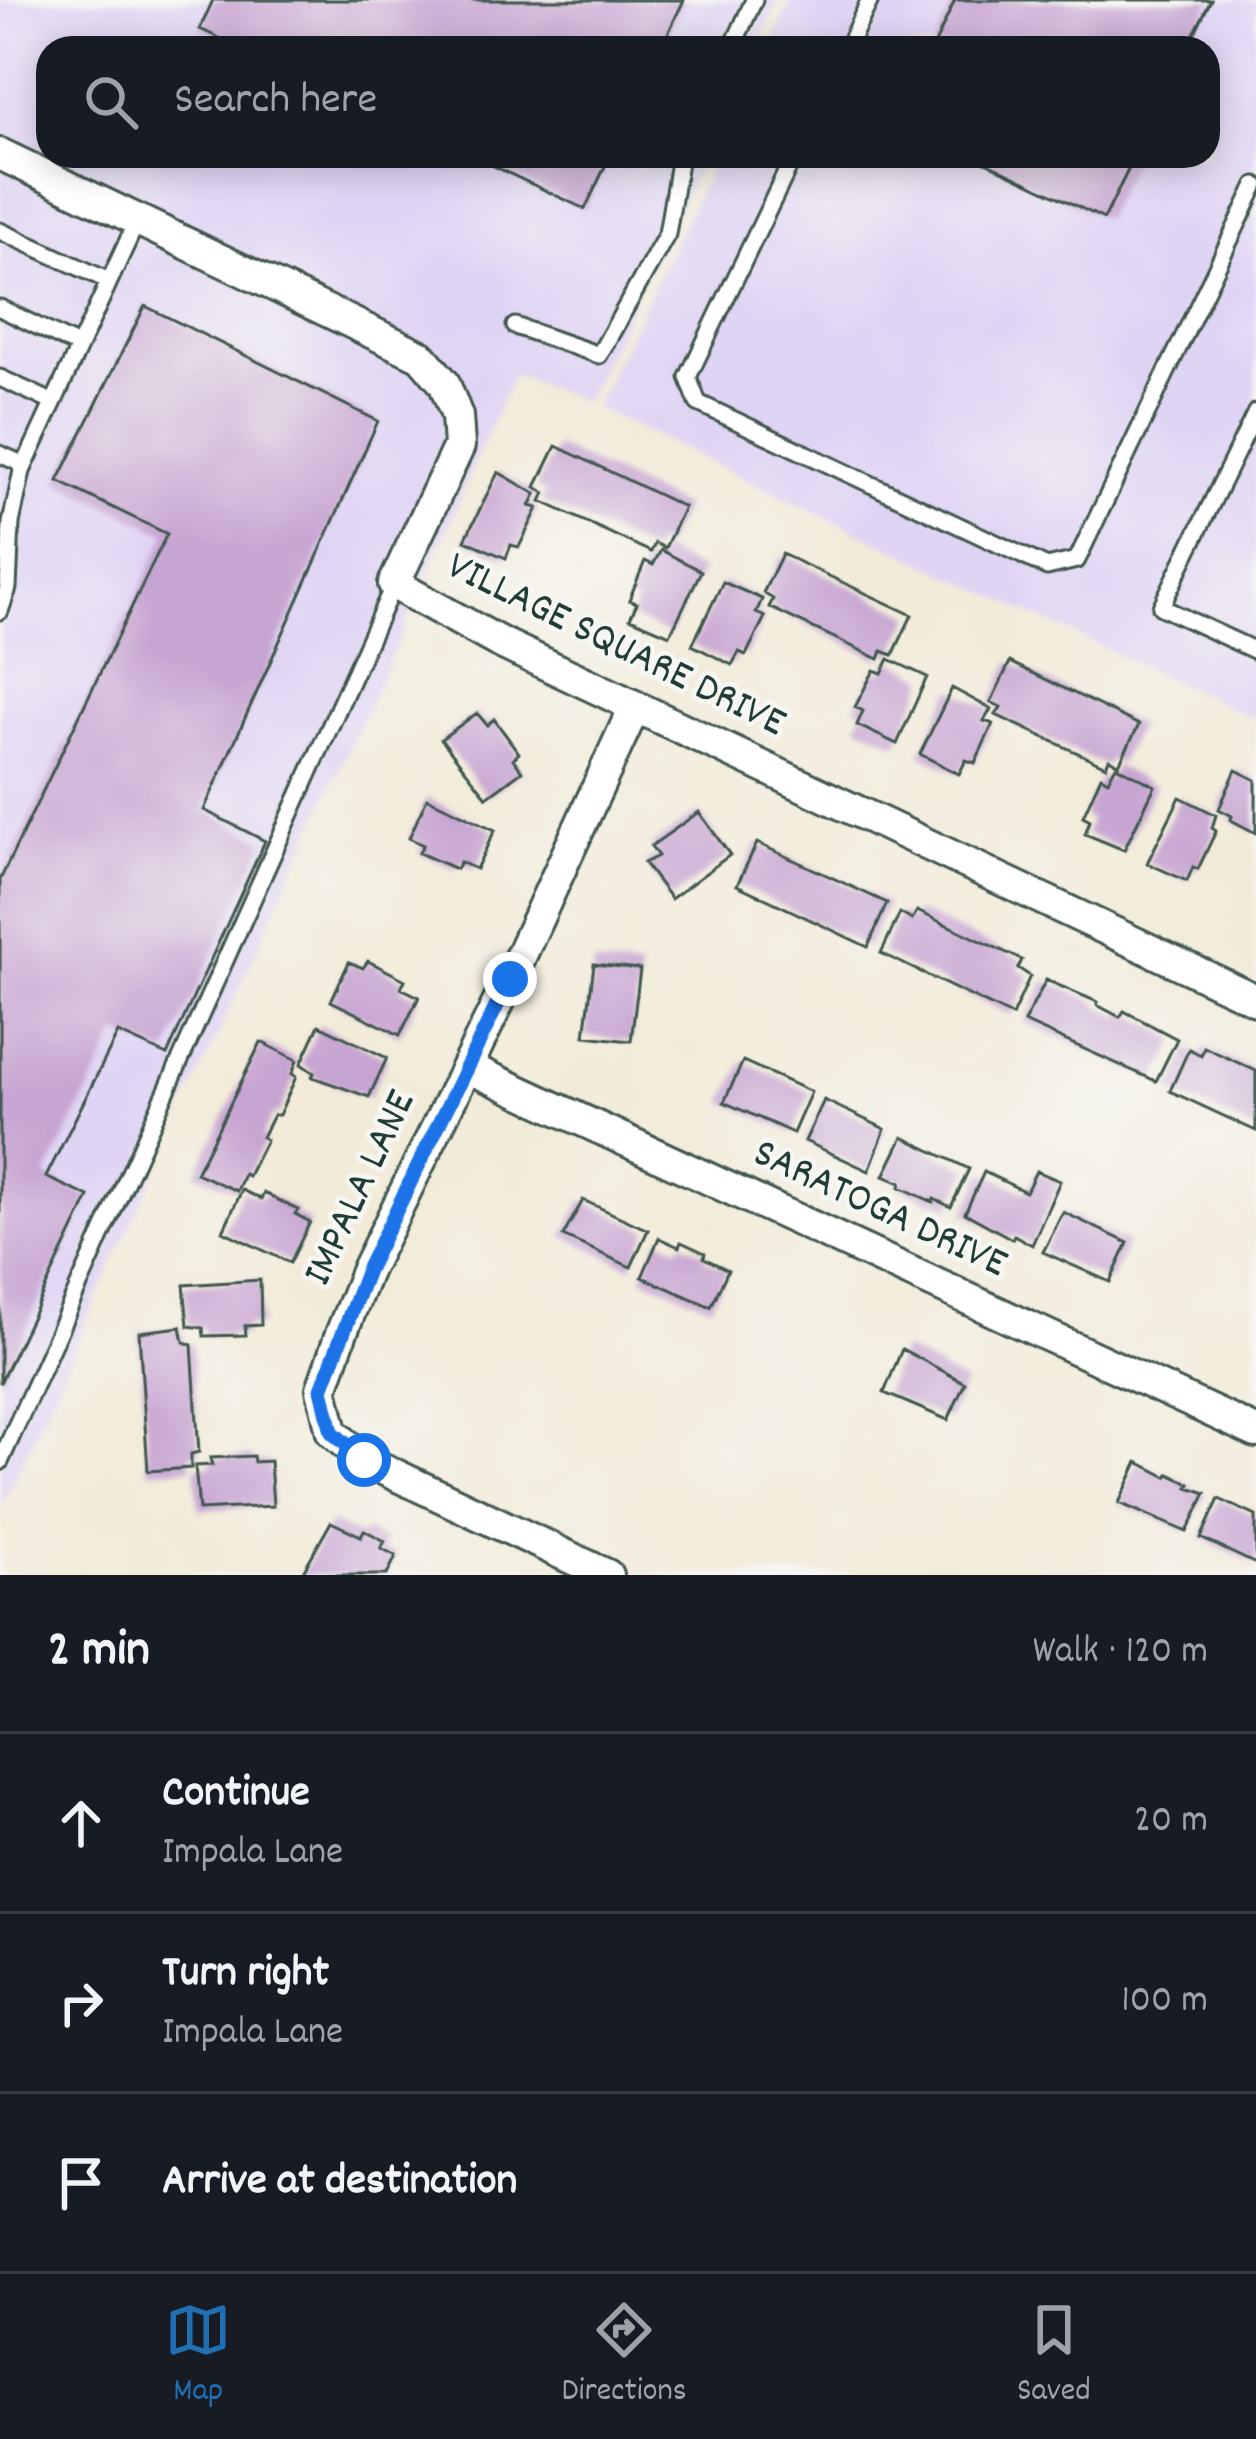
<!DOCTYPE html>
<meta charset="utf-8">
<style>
:root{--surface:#171b24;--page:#242831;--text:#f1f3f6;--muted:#9ea1a6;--line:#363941;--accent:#1f6fb2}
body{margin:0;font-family:Dekko,sans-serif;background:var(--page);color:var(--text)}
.stop{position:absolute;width:36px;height:36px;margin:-27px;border:9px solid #1a73e8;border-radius:50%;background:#fff}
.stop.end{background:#1a73e8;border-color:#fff;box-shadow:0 3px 12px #0008}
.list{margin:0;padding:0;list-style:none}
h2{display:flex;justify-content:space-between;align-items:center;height:156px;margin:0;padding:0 48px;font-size:51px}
h2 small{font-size:39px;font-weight:400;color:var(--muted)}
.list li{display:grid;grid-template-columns:78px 1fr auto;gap:36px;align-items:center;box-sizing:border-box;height:180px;padding:0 48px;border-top:3px solid var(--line)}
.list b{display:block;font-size:45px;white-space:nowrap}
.list p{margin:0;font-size:39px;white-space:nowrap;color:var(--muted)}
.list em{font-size:39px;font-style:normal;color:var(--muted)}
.icon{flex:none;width:66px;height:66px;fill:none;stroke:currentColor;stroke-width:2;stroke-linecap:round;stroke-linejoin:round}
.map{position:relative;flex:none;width:1256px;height:1575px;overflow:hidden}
.search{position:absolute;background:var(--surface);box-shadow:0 6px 30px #0003;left:36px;right:36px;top:36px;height:132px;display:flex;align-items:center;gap:30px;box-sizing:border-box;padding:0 42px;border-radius:36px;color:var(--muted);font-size:45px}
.sheet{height:696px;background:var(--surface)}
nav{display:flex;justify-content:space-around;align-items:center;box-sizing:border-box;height:168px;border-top:3px solid var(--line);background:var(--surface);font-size:33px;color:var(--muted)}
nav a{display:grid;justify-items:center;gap:6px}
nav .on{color:var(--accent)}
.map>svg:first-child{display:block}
.built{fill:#e0d4f4}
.building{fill:#c7a5d2}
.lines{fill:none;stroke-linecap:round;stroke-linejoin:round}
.service-casing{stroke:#3f574d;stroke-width:21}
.minor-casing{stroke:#3f574d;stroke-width:36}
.service{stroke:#fff;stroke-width:15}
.minor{stroke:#fff;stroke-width:30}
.route{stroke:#1a73e8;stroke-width:15}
.labels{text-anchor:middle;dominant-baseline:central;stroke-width:9;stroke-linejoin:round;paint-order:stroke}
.street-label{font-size:42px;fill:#1f3d34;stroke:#f6f6f2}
</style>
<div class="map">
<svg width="1256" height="1575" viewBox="0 0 1256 1575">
<rect width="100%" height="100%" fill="#f6f6f2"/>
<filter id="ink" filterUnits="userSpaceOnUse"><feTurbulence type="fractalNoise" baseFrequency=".00833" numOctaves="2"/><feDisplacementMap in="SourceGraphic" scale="24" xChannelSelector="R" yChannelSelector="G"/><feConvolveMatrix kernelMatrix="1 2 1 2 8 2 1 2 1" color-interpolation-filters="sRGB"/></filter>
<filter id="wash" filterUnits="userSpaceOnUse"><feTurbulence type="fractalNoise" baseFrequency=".004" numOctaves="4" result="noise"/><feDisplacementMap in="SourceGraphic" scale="48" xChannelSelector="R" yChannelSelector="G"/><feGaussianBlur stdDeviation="2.7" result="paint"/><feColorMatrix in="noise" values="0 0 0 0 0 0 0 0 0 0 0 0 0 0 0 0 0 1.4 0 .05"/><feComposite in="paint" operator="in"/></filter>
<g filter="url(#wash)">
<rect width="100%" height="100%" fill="#f2ebd9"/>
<path class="built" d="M0,0H780L757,48H48V156H704L584,402L513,374L397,644L0,1510Z
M792,0H1256V720L594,407L716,156H1208V48H769Z"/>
<g id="blocks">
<path class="building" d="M213,0H684L661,48H241L200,29Z
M955,0H1211L1187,48H933Z
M472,156H610L585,209Z
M973,156H1135L1104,219Z
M145,306L378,421L204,810L265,841L167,1055L118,1033L46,1177L89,1197L0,1383V880L167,534L58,481Z
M556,446L684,507L665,548L655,543L651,552L541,501L545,493L536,487Z
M498,472L536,494L530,506L538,508L519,547L511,545L506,558L465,540Z
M661,550L701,571L670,635L630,618L637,603L629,600L645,561L653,565Z
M782,554L912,615L893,655L882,651L879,659L769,607L773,599L763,593Z
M723,582L762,599L756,613L765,617L746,655L739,652L732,665L692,645Z
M889,659L927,677L897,744L857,725L863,711L855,707L874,670L882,673Z
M1010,662L1139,725L1119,764L1109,759L1106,766L996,715L1001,707L991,702Z
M952,688L991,709L984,721L993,724L975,763L966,760L959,774L920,754Z
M477,713L487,725L494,719L519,753L513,759L522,771L487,797L441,739Z
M1116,766L1155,786L1124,850L1085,834L1090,820L1083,816L1101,776L1108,780Z
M1236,770L1256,780V833L1231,820L1232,816L1219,809Z
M1180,797L1216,815L1212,828L1216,831L1198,869L1193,867L1187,881L1147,863Z
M427,798L495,830L476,869L460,862L456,869L419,853L423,845L409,838Z
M699,812L730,855L671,899L644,863L658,856L651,846Z
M757,843L887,903L868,947L737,885Z
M917,911L1022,960L1018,968L1030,976L1012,1016L881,953L900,913L912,920Z
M368,961L405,980L401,988L419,997L400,1035L331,1001L349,962L363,968Z
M594,964L640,969L631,1041L585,1036Z
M1046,980L1098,1002L1097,1005L1120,1017L1124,1011L1177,1039L1156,1081L1024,1022Z
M319,1025L387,1058L369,1097L312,1077L314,1073L301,1064Z
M261,1042L297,1060L292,1074L296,1077L279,1115H273L262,1137L266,1140L248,1176L244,1174L237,1191L196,1173Z
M1204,1047L1256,1071V1131L1170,1091L1189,1049L1201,1055Z
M743,1061L811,1092L793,1133L724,1102Z
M824,1100L885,1129L869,1171L805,1141Z
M903,1137L969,1169L951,1207L934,1199L933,1202L900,1187L901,1183L884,1176Z
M1036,1171L1060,1181L1032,1245L1014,1235L1012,1239L965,1213L984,1172L1026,1192Z
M242,1190L261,1199L264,1193L298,1210L295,1214L310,1222L290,1263L223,1231Z
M583,1200L648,1230L631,1267L563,1236Z
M1063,1212L1128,1243L1110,1282L1043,1252Z
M659,1238L679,1247L681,1242L705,1253L704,1258L728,1270L711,1307L642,1277Z
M260,1280L261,1325L245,1326L246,1335L204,1336L203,1328L188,1326L184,1285Z
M181,1327L184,1342L192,1345L199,1452L191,1454V1468L148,1471L139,1332Z
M902,1349L965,1383L948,1420L884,1393Z
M253,1456L254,1462L270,1461L273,1506L199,1510L195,1466L212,1465L210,1458Z
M1138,1462L1167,1477L1169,1474L1190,1484L1188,1487L1206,1493L1187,1532L1119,1503Z
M1219,1499L1256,1516V1564L1201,1538Z
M331,1522L361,1536L364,1530L385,1541L381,1548L396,1556L387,1575H301Z"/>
</g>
</g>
<g filter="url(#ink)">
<use href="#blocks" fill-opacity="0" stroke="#3f574d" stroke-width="3"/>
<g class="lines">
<g class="service-casing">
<path id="service" d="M732,48L754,0
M847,48L870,0
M794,156L688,377L698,403L1047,567L1077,560L1256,185
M0,231L109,281
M0,308L78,346
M515,326L599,355L667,234L680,156
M0,378L52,402
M1256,412L1161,607L1256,651
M0,454L24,465
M0,611L8,588L11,523L22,471L137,221
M0,1462L394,584"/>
</g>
<g class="minor-casing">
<path id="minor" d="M0,154L421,356L444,383L457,416L459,446L394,584L497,641L1256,1000
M467,1067L1256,1432
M607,1575L364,1460L332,1432L322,1389L341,1334L367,1269L510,979L635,706"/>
</g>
<use href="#service" class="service"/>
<use href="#minor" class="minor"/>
</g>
</g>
<g class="lines" filter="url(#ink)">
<path class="route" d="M364,1460L332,1432L322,1389L367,1270L510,979"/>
</g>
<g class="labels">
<g class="street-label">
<text transform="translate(615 647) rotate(26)">VILLAGE SQUARE DRIVE</text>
<text transform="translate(362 1189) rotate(-65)">IMPALA LANE</text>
<text transform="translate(879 1211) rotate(25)">SARATOGA DRIVE</text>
</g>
</g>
</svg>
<div class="stop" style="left:364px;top:1460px"></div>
<div class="stop end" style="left:510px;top:979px"></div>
<div class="search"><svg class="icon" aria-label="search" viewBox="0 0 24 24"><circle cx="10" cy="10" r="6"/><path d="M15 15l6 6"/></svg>Search here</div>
</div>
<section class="sheet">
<h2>2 min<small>Walk · 120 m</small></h2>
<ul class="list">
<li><svg class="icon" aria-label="ahead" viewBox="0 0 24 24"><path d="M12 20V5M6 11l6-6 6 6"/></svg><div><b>Continue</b><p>Impala Lane</p></div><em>20 m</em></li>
<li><svg class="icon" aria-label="right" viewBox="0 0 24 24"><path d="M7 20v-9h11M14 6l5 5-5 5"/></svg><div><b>Turn right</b><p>Impala Lane</p></div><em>100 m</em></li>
<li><svg class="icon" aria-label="arrive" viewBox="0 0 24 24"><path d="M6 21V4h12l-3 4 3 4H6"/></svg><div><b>Arrive at destination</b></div></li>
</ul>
</section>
<nav>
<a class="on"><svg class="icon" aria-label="map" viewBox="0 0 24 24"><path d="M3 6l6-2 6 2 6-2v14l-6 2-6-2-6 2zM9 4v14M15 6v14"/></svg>Map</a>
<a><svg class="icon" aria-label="directions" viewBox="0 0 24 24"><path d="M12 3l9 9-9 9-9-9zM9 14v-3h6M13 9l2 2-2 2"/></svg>Directions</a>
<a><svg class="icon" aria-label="saved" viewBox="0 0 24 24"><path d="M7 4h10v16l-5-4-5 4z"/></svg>Saved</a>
</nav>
